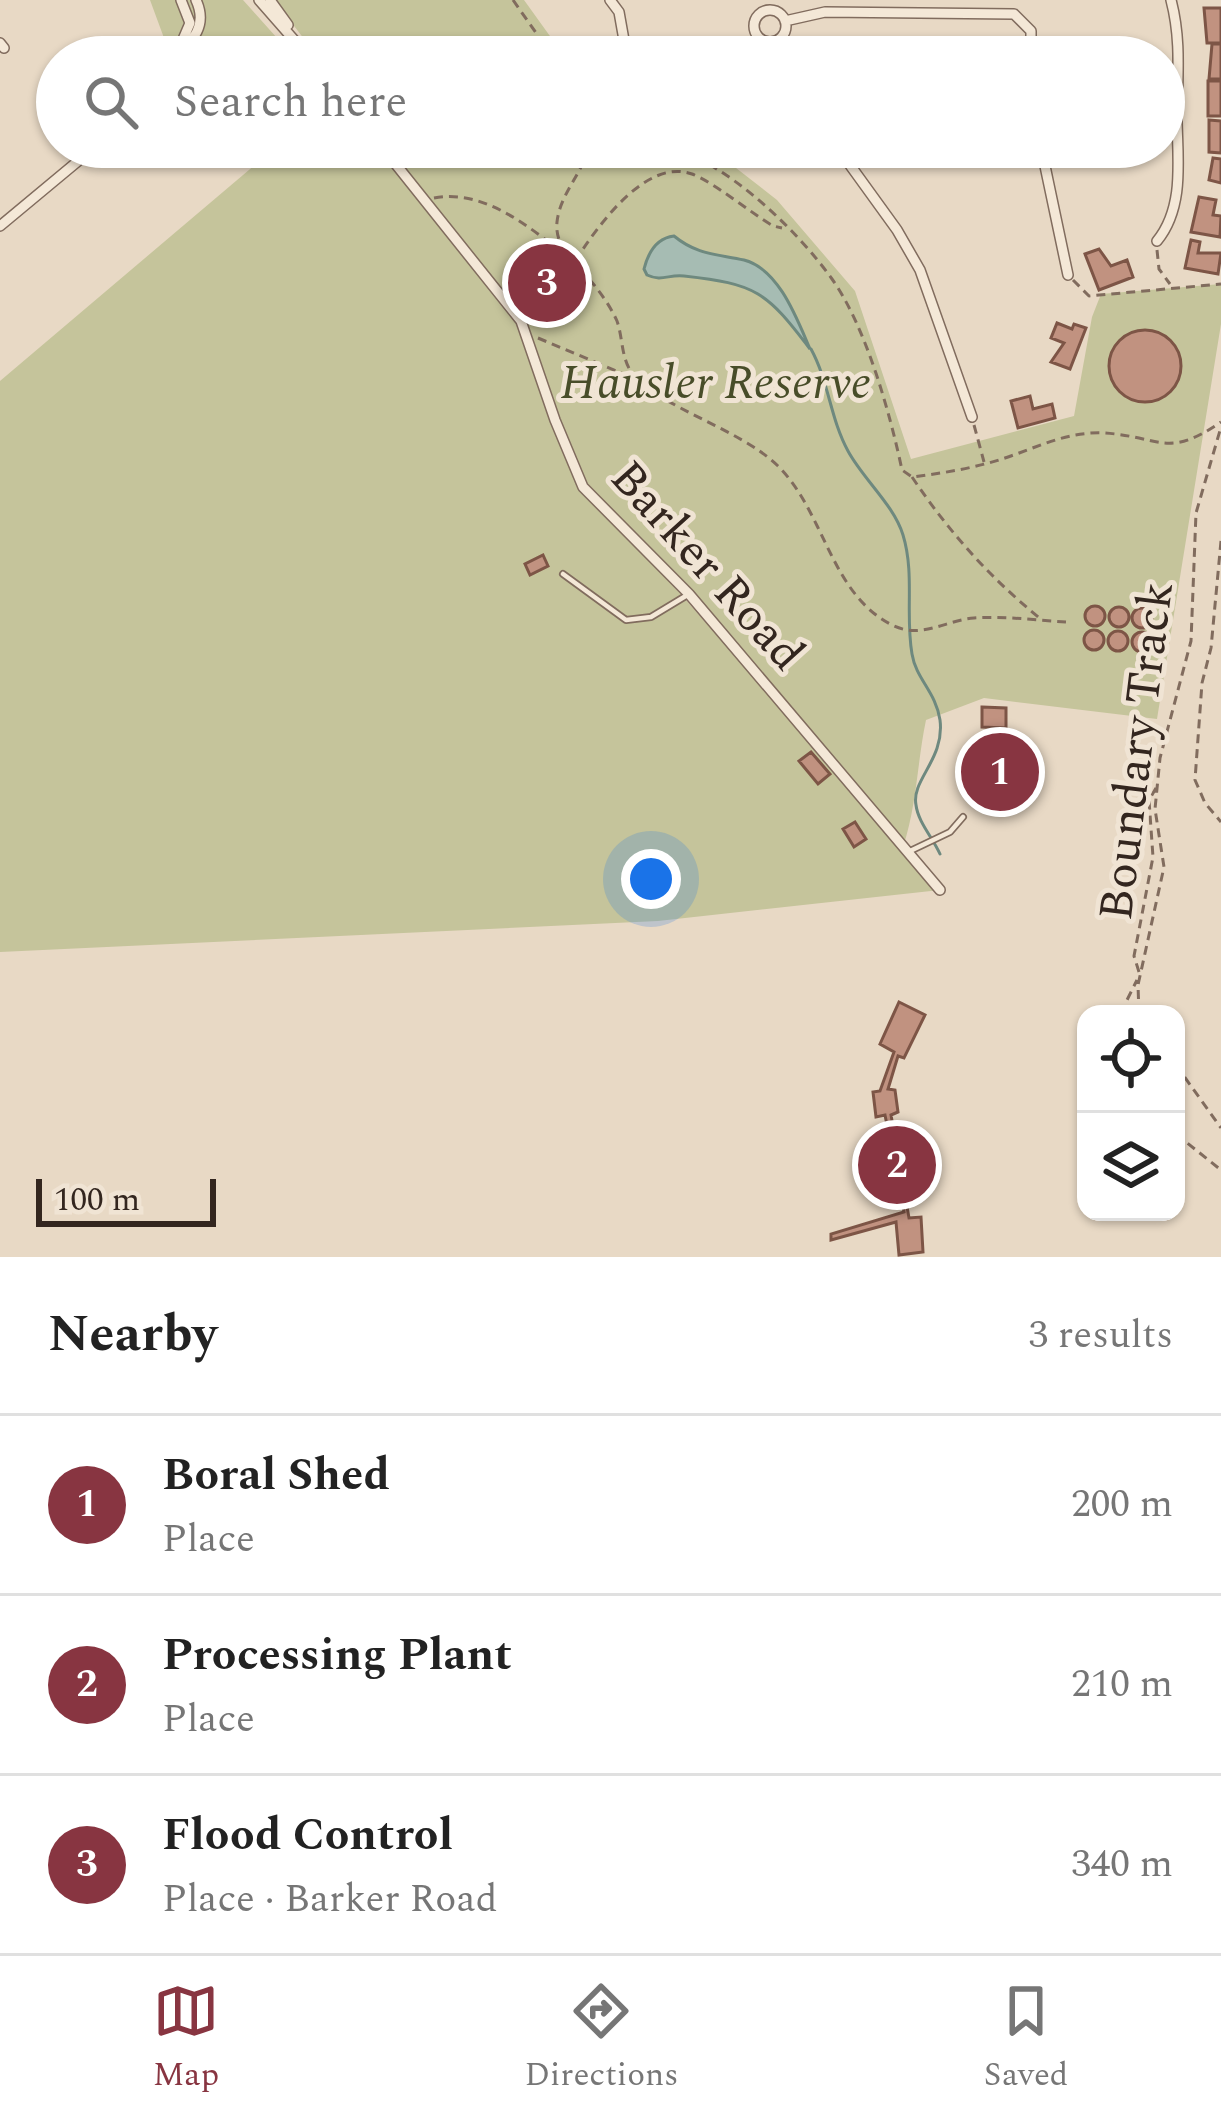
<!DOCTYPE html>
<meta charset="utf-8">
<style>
:root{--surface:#fff;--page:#f2f2f2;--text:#222;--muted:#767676;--line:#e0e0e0;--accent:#883541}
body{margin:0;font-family:Spectral,serif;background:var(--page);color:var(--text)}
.controls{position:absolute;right:36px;bottom:36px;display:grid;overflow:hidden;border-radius:24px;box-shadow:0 3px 9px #0004}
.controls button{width:108px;height:108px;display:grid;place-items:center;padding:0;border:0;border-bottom:3px solid var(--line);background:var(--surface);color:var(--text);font:60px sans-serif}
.scale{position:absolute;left:36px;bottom:30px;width:180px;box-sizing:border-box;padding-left:12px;border:6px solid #33261f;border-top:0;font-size:33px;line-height:42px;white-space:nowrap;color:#33261f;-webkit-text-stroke:9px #f0e4d4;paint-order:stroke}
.you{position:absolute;left:651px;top:879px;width:42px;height:42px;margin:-30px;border:9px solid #fff;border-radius:50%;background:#1a73e8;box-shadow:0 0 0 18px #1a73e833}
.badge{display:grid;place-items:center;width:78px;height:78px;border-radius:50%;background:var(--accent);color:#fff;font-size:39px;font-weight:700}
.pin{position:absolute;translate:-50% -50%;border:6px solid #fff;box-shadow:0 3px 12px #0006}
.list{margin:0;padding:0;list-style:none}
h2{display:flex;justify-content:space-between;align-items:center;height:156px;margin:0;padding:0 48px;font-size:51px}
h2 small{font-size:39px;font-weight:400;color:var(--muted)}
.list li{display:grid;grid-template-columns:78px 1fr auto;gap:36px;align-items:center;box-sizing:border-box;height:180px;padding:0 48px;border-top:3px solid var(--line)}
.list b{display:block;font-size:45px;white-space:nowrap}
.list p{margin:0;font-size:39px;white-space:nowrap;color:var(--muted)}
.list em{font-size:39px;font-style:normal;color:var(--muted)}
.icon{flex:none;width:66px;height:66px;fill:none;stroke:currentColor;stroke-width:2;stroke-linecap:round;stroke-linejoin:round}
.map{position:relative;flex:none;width:1221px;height:1257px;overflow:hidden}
.search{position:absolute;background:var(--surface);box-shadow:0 3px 9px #0004;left:36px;right:36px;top:36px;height:132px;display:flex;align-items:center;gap:30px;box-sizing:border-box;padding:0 42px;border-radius:66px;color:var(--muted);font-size:45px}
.sheet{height:696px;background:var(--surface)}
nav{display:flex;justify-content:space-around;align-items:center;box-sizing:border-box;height:168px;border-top:3px solid var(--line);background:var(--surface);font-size:33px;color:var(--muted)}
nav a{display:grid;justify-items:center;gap:6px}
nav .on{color:var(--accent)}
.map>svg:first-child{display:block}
.green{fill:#c5c49b;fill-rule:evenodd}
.water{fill:#a6bcb3;stroke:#6e897f;stroke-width:3}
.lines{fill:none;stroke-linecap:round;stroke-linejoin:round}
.stream{stroke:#6e897f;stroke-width:3}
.building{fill:#c19280;stroke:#7d5546;stroke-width:3}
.lane-casing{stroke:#816c5e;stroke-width:8}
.street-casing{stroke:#816c5e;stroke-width:12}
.path{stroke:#816c5e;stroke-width:3;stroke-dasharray:9 6;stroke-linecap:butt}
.lane{stroke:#f4e8d7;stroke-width:4.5}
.street{stroke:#f4e8d7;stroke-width:9}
.labels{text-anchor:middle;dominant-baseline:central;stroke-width:10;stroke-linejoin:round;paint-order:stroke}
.park-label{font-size:48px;font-style:italic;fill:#484d29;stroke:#f0e4d4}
.street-label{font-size:48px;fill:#33261f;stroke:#f0e4d4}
</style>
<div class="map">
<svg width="1221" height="1257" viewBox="0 0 1221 1257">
<rect width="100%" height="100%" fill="#e8d9c5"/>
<path class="green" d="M150,0H243L294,57H221L208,41L164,38Z
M274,0H524L565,57H318Z
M276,147H373L469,256L387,147H709L777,200L855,291L911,459L1074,416L1092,317L1101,294L1221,284V324L1157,719L984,698L926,720C917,763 917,805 903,847L940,890L658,921L0,952V381ZM634,541L689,594L864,803Z"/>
<path class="water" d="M674,236C697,255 717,254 744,260C779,269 797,319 810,349C766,291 756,284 684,276C669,274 662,282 647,275L644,269C648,253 657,238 674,236Z"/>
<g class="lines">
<path class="stream" d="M811,349C829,382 830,418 848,451C863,479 894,505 903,535C915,574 905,615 912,654C916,679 936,692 940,720C945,759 911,780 916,805C918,822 933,838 940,854"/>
</g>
<path class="building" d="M1204,8H1221V43H1207Z
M1212,44H1221V79H1209Z
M1208,81H1221V116H1208Z
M1209,120L1221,121V153L1209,152Z
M1213,158L1221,159V183L1209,180Z
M1199,197L1216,200L1213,215L1221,216L1220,237L1191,232Z
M1191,240L1200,242L1198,253H1221L1218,274L1185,268Z
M1099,249L1111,266L1127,260L1133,277L1099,290L1085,254Z
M541,259L554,264L571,285L542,309L524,288L520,277Z
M1057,323L1072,329L1074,324L1086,328L1070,369L1051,362L1064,343L1051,338Z
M1109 366a36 36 0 1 1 72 0a36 36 0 1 1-72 0Z
M1030,396L1033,409L1052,404L1055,418L1018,428L1011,401Z
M543,555L548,566L530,575L525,564Z
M1085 616a10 10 0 1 1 20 0a10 10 0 1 1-20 0Z
M1109 617a10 10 0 1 1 20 0a10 10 0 1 1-20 0Z
M1132 618a10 10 0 1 1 20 0a10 10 0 1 1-20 0Z
M1084 640a10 10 0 1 1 20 0a10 10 0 1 1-20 0Z
M1108 641a10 10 0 1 1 20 0a10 10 0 1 1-20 0Z
M1132 642a10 10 0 1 1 20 0a10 10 0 1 1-20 0Z
M982,707L1006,708V728L982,727Z
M1012,744L1030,763L987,802L969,780Z
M811,752L830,774L818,784L799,761Z
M855,822L866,839L854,847L843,829Z
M899,1002L925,1015L904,1058L898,1056L888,1089L895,1090L898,1112L891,1115L909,1218L921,1217L923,1252L899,1255L896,1222L831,1240V1234L904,1212L885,1115L876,1117L873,1092L880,1091L894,1052L880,1044Z"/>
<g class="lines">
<g class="lane-casing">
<path id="lane" d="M563,574L626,620L651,617L689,594
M908,852L950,832L963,817"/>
</g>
<g class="street-casing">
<path id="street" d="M259,0L309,57
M270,0L288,25
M610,0L619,12L627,57
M754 26a16 16 0 1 1 32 0a16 16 0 1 1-32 0Z
M785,21L825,12L1014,14L1031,31V57
M0,43L4,48
M178,51L190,23L181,0
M175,57C193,40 208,26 196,0
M382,147L521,321L555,420L583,487L689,594L940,890
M837,147L897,230L920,270L972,417
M1041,147L1068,275
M0,226L95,147
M1157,241C1184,208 1178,162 1177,122C1177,79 1182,42 1171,0"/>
</g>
<path class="path" d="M513,0L553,57
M589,147C582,174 560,194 557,222C554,251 582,268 598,290C605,299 612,310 617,321C623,338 621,358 632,373C660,408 739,428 778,466C826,514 830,595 894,626C923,639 946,620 974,618C1004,616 1035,620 1066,622
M668,147C727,162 797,230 832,279C866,327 890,413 902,470L912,477C944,473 975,468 1005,458C1038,447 1068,431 1105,433C1161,437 1167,459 1221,422
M434,198C483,189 527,225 564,254
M1157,250L1159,269L1170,284
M575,261C596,229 645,157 692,174C715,183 751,213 773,226L782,228
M1073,280L1089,296L1221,284
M538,338L640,381
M974,425L984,462
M912,477C949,532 990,578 1042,620
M1221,541L1211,648L1202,683L1195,780L1205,803L1221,822
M1139,972L1134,956L1153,857L1149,800L1156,788
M1127,1014L1125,1004L1137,980
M1139,1014L1138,985L1164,867L1155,809L1160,758L1191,641L1196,513L1221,427
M1176,1065L1221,1128
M1176,1134L1221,1170"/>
<use href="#lane" class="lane"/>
<use href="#street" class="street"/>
</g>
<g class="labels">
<g class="park-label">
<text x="716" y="383">Hausler Reserve</text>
</g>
<g class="street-label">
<text transform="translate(707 566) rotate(48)">Barker Road</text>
<text transform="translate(1137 751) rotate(-83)">Boundary Track</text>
</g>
</g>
</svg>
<div class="controls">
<button><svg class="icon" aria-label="locate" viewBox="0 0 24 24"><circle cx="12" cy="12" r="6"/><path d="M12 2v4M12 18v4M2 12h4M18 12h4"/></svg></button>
<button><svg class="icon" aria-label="layers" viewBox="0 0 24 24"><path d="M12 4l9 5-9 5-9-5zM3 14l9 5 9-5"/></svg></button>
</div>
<div class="scale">100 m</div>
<div class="you"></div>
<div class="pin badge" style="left:1000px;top:772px">1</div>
<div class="pin badge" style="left:897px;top:1165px">2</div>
<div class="pin badge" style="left:547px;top:283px">3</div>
<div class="search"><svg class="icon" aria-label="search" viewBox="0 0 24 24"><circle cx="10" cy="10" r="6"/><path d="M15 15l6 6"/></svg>Search here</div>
</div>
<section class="sheet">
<h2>Nearby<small>3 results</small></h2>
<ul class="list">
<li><span class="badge">1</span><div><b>Boral Shed</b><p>Place</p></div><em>200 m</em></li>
<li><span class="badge">2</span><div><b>Processing Plant</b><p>Place</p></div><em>210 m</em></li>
<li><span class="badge">3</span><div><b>Flood Control</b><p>Place · Barker Road</p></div><em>340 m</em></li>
</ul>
</section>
<nav>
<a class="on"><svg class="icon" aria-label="map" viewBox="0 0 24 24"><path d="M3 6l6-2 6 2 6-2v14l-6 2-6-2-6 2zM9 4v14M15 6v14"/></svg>Map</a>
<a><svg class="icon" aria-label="directions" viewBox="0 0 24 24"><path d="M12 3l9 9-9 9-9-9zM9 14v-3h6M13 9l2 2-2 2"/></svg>Directions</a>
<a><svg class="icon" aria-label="saved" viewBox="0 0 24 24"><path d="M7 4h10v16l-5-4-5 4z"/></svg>Saved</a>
</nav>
